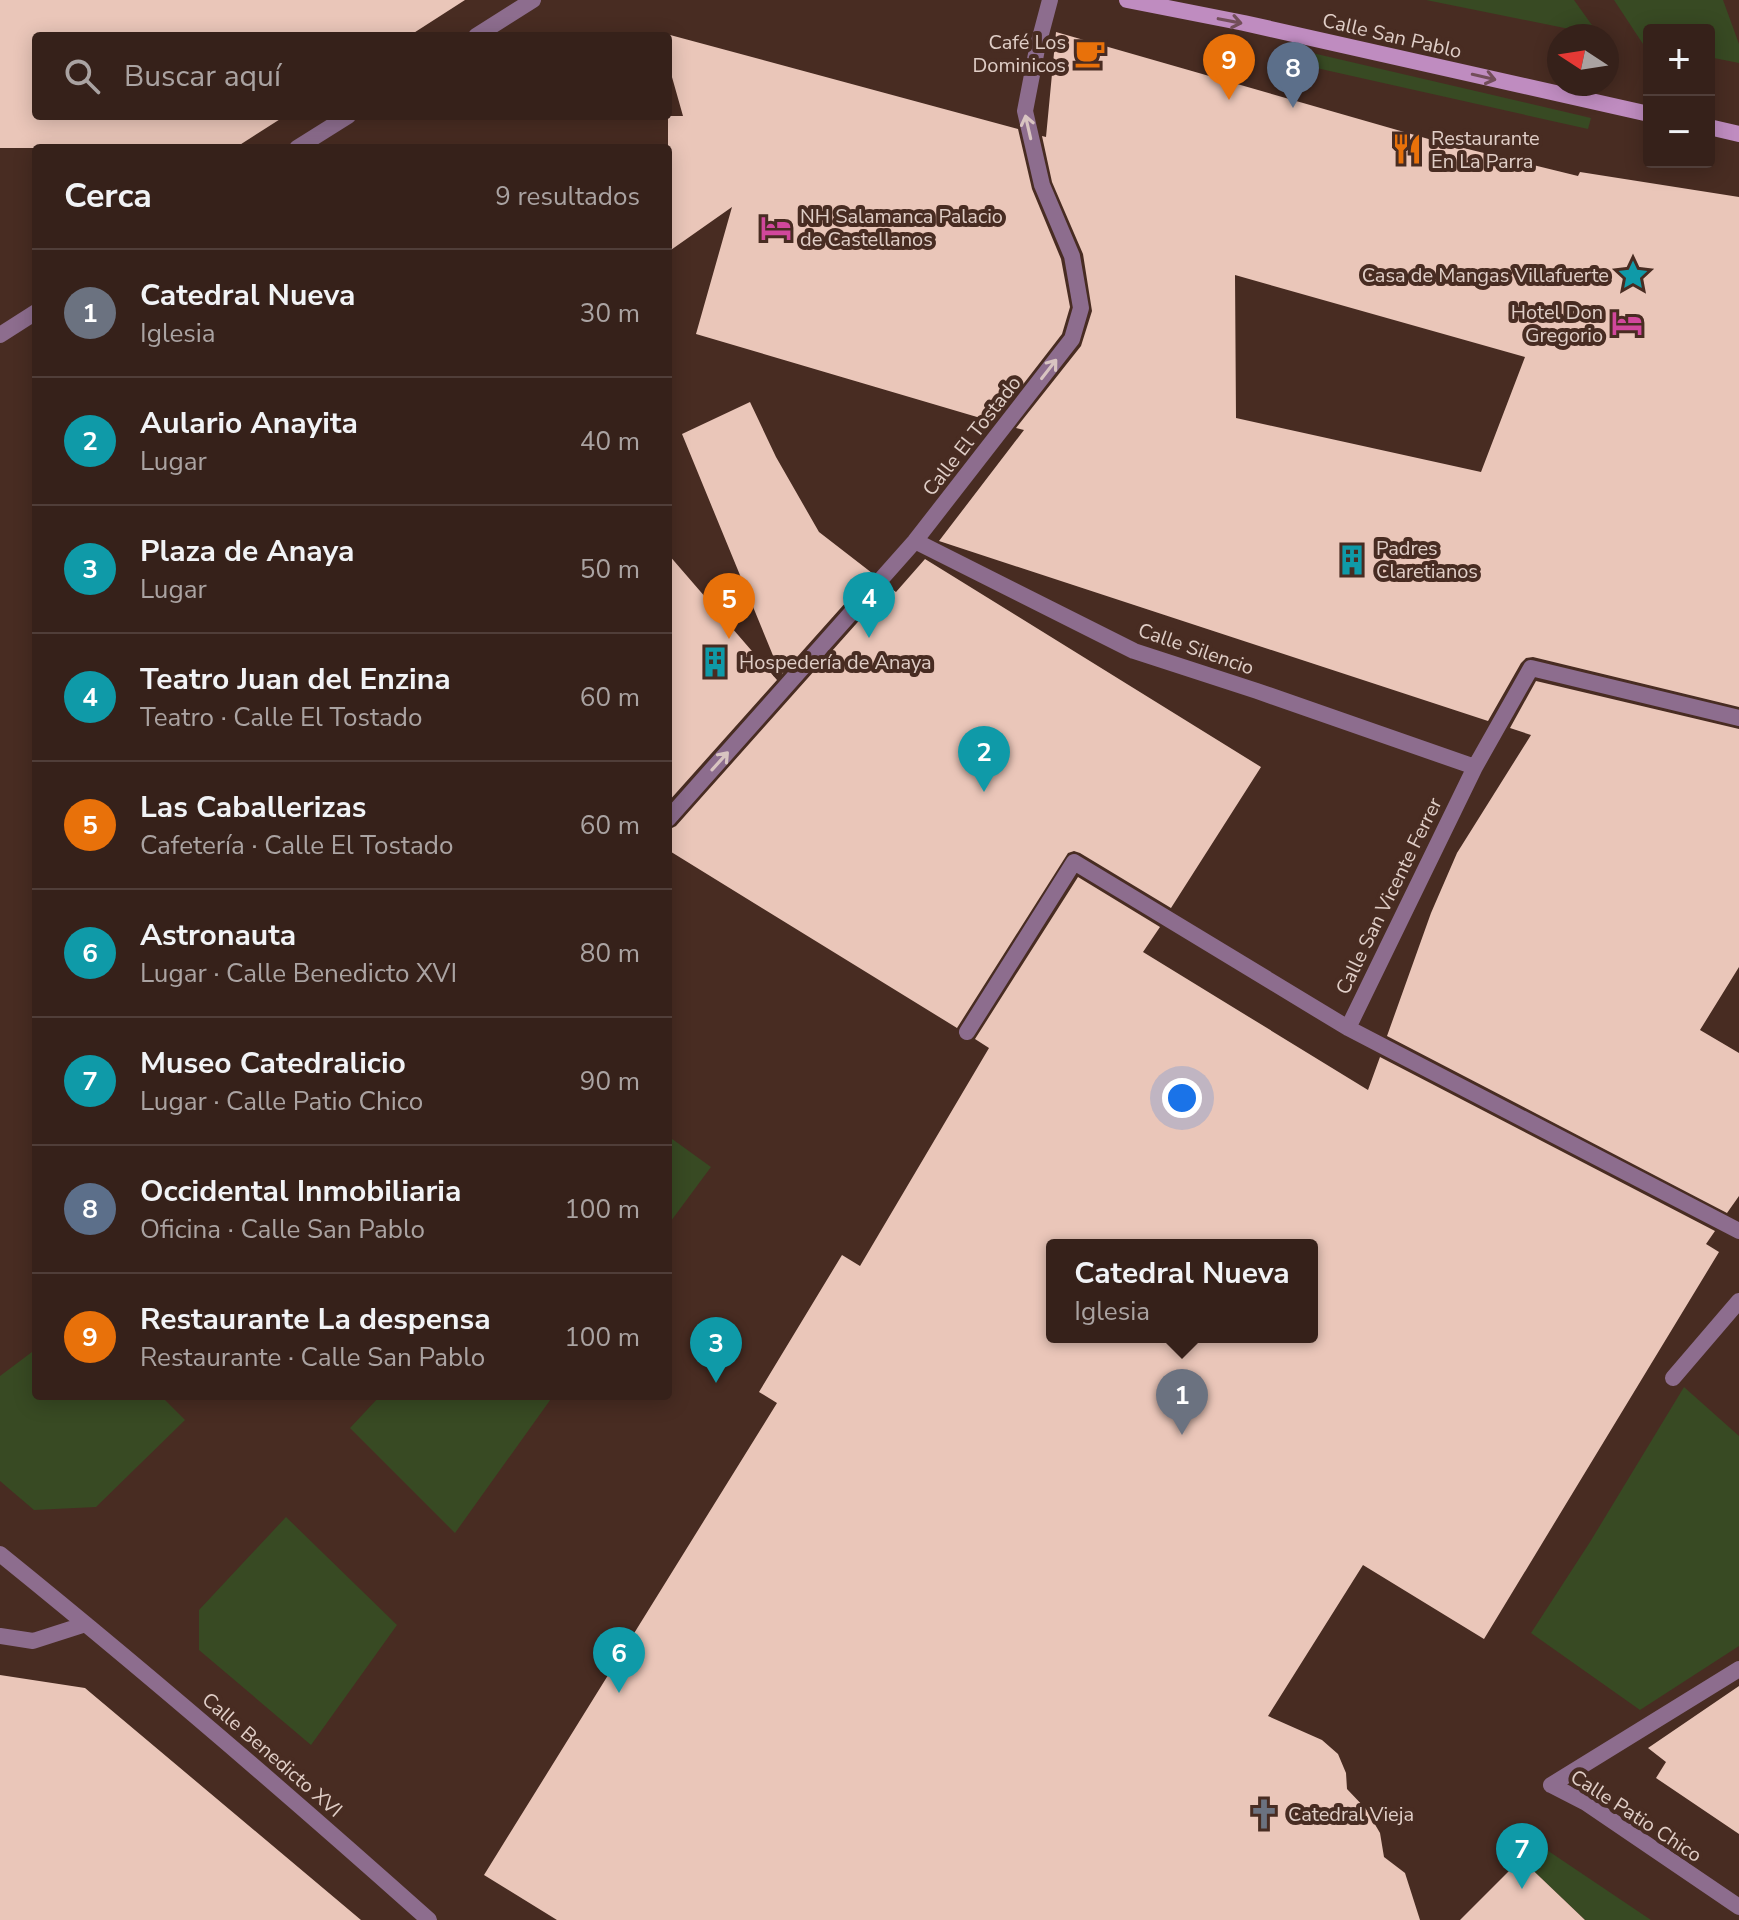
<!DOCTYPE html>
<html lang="es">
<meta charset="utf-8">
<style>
:root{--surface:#36211a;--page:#412e27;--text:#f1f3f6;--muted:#aaa3a2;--line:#503e39;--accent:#ea580c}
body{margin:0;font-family:"Nunito Sans",sans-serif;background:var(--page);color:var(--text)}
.controls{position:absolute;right:24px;top:24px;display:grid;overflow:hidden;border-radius:8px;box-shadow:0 4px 20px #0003}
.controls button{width:72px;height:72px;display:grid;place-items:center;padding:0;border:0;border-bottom:2px solid var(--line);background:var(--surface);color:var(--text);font:40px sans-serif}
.compass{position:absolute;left:1547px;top:24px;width:72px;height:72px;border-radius:50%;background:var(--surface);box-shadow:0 4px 20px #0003;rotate:282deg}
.you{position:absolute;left:1182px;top:1098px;width:28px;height:28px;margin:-20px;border:6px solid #fff;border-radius:50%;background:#1a73e8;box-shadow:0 0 0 12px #1a73e833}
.badge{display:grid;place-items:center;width:52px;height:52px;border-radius:50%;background:var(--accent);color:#fff;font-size:26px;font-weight:700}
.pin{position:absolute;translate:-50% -66px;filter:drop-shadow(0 2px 4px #0008)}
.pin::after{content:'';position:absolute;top:42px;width:28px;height:24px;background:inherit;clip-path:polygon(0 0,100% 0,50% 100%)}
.popup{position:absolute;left:1046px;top:1239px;width:272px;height:104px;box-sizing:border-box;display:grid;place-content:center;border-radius:8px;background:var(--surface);filter:drop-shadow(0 2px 6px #0005);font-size:26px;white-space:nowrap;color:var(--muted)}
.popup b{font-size:30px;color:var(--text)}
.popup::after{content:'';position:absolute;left:50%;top:100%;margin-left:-16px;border:16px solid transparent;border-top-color:var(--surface)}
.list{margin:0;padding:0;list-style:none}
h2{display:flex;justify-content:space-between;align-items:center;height:104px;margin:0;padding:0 32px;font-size:34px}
h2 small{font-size:26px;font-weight:400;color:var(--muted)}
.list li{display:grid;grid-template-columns:52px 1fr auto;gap:24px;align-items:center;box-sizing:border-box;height:128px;padding:0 32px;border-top:2px solid var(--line)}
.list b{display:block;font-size:30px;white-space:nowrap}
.list p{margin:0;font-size:26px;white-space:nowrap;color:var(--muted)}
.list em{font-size:26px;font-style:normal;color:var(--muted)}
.icon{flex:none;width:44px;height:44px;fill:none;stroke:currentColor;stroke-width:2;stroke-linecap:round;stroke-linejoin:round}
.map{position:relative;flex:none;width:1739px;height:1920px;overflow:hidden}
.search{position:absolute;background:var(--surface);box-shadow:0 4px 20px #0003;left:32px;top:32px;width:640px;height:88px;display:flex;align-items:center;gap:20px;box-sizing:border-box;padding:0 28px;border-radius:8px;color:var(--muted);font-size:30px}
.panel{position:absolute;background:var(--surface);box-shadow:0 4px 20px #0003;left:32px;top:144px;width:640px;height:1256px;border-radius:8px}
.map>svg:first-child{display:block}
.green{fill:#384a23}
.building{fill:#eac6b9;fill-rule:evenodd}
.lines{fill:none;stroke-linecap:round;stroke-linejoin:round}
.street{stroke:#8d6d8e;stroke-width:16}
.secondary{stroke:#bf8cc0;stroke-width:16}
.oneway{stroke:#724e59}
.oneway2{stroke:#d8c4c1}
.labels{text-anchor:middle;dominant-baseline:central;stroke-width:8;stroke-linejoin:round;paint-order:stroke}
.street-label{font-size:20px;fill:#e0cec7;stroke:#482c22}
.poi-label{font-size:20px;fill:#e0cec7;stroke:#482c22;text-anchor:start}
</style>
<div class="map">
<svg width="1739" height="1920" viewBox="0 0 1739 1920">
<rect width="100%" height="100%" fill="#482c22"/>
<path class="green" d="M1426,0H1574L1599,35Z
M1614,0H1723L1739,44V63L1709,57V30H1649V45L1643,44Z
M1308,52L1591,118L1588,129L1303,65Z
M668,1136L711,1167L668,1225Z
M36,1349V1396H161L185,1420L96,1507L34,1510L0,1481V1376Z
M1684,1387L1739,1436V1646L1640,1710L1531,1633L1590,1542Z
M380,1396H553L455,1533L350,1428Z
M286,1517L397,1625L311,1745L199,1650V1610Z
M1535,1842L1651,1920H1585L1521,1859Z"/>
<path class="building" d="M0,0H465L409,36H36V116H285L235,148H0Z
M659,32L1018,129L1032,189L1061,259L1070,307L1062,334L994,422L696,334L732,207L668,252V116H683L668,63V36H660Z
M1056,32L1439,142L1578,176L1580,172L1739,197V707L1533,657L1526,658L1521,663L1488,721L939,541L1024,430L1016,428L1081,346L1092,311L1083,254L1052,182L1042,136L1046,137ZM1235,275L1525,357L1481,472L1236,418Z
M750,402L776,457L819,532L872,573L781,675L682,434Z
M668,554L777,680L668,802Z
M925,559L1261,767L1171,908L1080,853L1074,851L1068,853L957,1028L668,850V830L676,826L889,587L896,592Z
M1536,681L1739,729V967L1700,1030L1739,1053V1196L1727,1213L1387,1036L1431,913L1457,853L1531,735L1510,728Z
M1078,877L1160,927L1143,952L1368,1090L1380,1057L1715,1231L1706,1244L1719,1252L1484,1639L1363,1565L1268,1716L1322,1740L1338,1754L1346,1773L1347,1789L1366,1809L1380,1833L1384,1857L1405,1873L1420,1920H557L484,1875L777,1403L759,1392L842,1255L860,1266L989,1048L975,1039ZM1052,1245H1312V1337H1052Z
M0,1675L85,1688L361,1920H0Z
M1739,1686V1834L1656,1778L1666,1762L1648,1748Z
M1521,1859L1585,1920H1460Z"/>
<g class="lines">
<path class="street" d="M476,36L533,0
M297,148L348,116
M0,335L36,312
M915,541L1134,651L1257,691L1475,767
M668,819L915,541L1072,339L1081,308L1072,256L1042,185L1025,111L1037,49L1050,0
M1348,1028L1475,767L1531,668L1739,718
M967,1032L1074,862L1348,1028L1739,1231
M1673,1378L1739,1301
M0,1554C146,1672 289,1795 429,1920
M0,1636L33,1641L86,1624
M1551,1785L1586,1803L1739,1907
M1551,1785L1739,1669"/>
<path class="secondary" d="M1127,0L1244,23L1649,114
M1709,127L1739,134"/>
</g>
<defs><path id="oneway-shaft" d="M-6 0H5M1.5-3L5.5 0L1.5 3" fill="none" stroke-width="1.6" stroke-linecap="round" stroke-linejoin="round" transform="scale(2)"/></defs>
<g class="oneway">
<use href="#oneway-shaft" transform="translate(1230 21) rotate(11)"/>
<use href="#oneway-shaft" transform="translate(1484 77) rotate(13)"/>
</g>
<g class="oneway2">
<use href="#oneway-shaft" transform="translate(1028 127) rotate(-103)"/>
<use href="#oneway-shaft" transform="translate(1049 369) rotate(-52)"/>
<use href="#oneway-shaft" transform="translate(720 761) rotate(-48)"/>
</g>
<defs>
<g id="cafe-bare" transform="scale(2.4)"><path d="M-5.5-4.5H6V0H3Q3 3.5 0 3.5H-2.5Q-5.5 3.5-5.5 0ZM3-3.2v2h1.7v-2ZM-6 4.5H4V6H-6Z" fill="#e8710a" stroke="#482c22" stroke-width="2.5" paint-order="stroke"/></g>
<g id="restaurant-bare" transform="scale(2.4)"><path d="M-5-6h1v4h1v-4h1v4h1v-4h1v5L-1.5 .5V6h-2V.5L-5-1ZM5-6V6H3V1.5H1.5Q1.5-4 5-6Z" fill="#e8710a" stroke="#482c22" stroke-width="2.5" paint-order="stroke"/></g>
<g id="hotel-bare" transform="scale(2.4)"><path d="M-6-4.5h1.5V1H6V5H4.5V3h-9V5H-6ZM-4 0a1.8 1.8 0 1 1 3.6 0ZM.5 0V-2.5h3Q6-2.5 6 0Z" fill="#d1479c" stroke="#482c22" stroke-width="2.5" paint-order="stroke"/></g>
<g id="sight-bare" transform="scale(2.4)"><path d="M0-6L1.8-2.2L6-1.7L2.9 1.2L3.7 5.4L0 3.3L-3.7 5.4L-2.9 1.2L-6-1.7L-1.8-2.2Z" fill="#0f9aa8" stroke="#482c22" stroke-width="2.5" paint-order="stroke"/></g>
<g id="building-bare" transform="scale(2.4)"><path d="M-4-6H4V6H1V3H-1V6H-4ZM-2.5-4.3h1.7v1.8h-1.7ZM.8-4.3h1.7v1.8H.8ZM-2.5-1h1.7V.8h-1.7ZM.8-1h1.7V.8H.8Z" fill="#0f9aa8" stroke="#482c22" stroke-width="2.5" paint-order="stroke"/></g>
<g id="church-bare" transform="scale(2.4)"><path d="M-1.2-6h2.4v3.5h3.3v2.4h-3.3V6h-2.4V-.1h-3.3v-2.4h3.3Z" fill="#6b7280" stroke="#482c22" stroke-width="2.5" paint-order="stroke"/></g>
</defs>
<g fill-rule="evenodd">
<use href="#cafe-bare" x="1090" y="53"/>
<use href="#restaurant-bare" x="1407" y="149"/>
<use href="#hotel-bare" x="776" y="228"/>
<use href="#sight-bare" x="1633" y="275"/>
<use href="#hotel-bare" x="1627" y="323"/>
<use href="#building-bare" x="1352" y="560"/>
<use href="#building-bare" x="715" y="662"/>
<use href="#church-bare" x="1264" y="1814"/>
</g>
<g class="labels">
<g class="street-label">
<text transform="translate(1392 36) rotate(13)">Calle San Pablo</text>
<text transform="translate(972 436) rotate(-52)">Calle El Tostado</text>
<text transform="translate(1196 649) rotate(19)">Calle Silencio</text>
<text transform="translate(1389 896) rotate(-64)">Calle San Vicente Ferrer</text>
<text transform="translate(272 1755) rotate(41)">Calle Benedicto XVI</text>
<text transform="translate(1636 1816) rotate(33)">Calle Patio Chico</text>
</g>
<g class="poi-label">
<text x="1066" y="42" text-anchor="end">Café Los<tspan x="1066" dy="23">Dominicos</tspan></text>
<text x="1431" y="138">Restaurante<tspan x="1431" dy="23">En La Parra</tspan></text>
<text x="800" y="216">NH Salamanca Palacio<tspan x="800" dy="23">de Castellanos</tspan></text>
<text x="1609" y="275" text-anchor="end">Casa de Mangas Villafuerte</text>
<text x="1603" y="312" text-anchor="end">Hotel Don<tspan x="1603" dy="23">Gregorio</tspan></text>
<text x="1376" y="548">Padres<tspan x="1376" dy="23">Claretianos</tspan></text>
<text x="739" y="662">Hospedería de Anaya</text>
<text x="1288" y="1814">Catedral Vieja</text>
</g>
</g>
</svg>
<div class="controls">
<button>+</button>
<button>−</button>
</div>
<svg class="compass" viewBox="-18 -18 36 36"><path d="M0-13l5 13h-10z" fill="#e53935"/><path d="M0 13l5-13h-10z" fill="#aaa3a2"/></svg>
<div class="you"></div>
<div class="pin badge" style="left:1182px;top:1435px;background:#6b7280">1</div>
<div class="popup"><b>Catedral Nueva</b>Iglesia</div>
<div class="pin badge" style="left:984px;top:792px;background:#0f9aa8">2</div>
<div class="pin badge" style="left:716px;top:1383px;background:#0f9aa8">3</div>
<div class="pin badge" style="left:869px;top:638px;background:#0f9aa8">4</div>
<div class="pin badge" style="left:729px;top:639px;background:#e8710a">5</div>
<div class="pin badge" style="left:619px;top:1693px;background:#0f9aa8">6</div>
<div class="pin badge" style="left:1522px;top:1889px;background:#0f9aa8">7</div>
<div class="pin badge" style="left:1293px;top:108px;background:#5c6f8a">8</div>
<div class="pin badge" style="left:1229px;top:100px;background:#e8710a">9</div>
<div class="search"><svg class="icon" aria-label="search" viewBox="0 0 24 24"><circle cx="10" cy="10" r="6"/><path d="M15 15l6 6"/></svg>Buscar aquí</div>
<section class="panel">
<h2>Cerca<small>9 resultados</small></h2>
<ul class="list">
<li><span class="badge" style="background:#6b7280">1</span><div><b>Catedral Nueva</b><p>Iglesia</p></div><em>30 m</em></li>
<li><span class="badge" style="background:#0f9aa8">2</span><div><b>Aulario Anayita</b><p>Lugar</p></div><em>40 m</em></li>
<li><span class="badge" style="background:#0f9aa8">3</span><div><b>Plaza de Anaya</b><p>Lugar</p></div><em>50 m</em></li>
<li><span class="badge" style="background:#0f9aa8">4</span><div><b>Teatro Juan del Enzina</b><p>Teatro · Calle El Tostado</p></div><em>60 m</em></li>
<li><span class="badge" style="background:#e8710a">5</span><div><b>Las Caballerizas</b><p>Cafetería · Calle El Tostado</p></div><em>60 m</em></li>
<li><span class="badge" style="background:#0f9aa8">6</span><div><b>Astronauta</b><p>Lugar · Calle Benedicto XVI</p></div><em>80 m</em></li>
<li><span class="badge" style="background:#0f9aa8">7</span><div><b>Museo Catedralicio</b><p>Lugar · Calle Patio Chico</p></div><em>90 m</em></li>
<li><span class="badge" style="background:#5c6f8a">8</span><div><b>Occidental Inmobiliaria</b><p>Oficina · Calle San Pablo</p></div><em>100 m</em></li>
<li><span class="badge" style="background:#e8710a">9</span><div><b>Restaurante La despensa</b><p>Restaurante · Calle San Pablo</p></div><em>100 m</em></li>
</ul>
</section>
</div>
